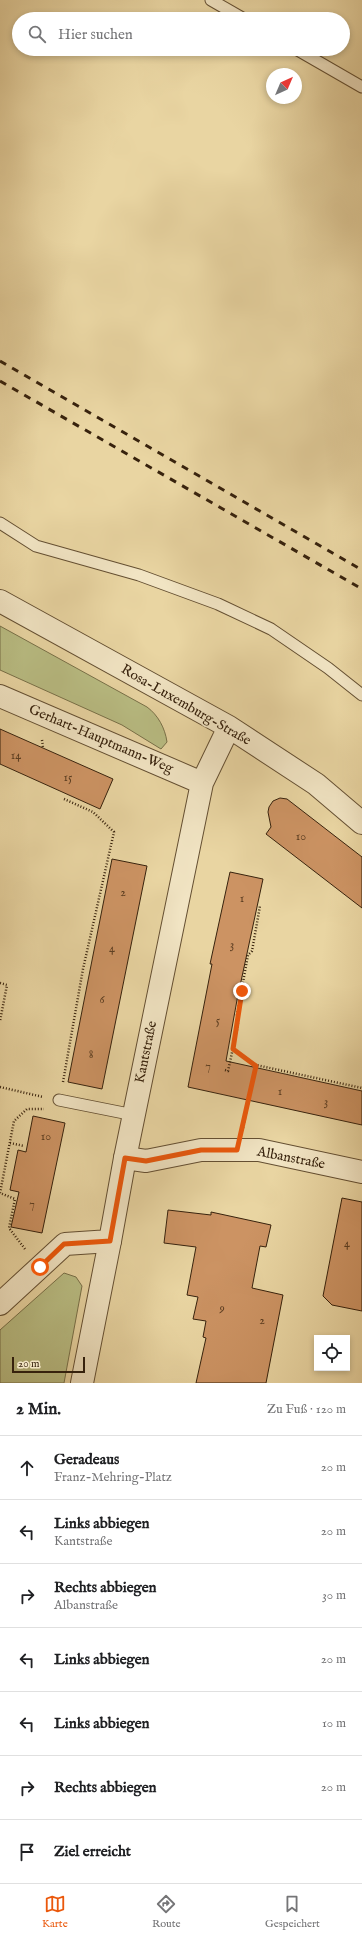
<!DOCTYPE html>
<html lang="de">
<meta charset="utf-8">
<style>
:root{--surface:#fff;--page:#f6f6f6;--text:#202124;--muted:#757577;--line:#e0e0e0;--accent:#ea580c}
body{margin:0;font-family:"IM FELL English",serif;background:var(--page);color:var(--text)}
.controls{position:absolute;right:12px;bottom:12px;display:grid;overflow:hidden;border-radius:0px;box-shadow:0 2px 6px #0003}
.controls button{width:36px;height:36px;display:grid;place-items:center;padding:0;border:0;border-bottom:1px solid var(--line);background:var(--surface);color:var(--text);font:20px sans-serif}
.compass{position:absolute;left:266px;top:68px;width:36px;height:36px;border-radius:50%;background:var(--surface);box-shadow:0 2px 6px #0003;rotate:44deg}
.scale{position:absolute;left:12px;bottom:10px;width:73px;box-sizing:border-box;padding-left:4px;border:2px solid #37220d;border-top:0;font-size:11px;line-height:14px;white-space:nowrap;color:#37220d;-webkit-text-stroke:3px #f1e4c3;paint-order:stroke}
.stop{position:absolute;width:12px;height:12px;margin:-9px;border:3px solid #ea580c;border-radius:50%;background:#fff}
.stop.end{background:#ea580c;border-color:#fff;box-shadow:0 1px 4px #0008}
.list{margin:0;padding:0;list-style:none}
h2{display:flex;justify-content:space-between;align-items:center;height:52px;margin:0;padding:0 16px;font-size:17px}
h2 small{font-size:13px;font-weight:400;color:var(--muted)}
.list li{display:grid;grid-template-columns:26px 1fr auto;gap:12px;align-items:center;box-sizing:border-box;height:64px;padding:0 16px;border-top:1px solid var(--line)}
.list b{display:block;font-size:15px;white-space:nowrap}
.list p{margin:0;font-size:13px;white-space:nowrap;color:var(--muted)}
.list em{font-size:13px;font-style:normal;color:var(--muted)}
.icon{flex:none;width:22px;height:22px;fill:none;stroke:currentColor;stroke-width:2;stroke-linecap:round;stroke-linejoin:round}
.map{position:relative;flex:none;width:362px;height:1383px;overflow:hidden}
.search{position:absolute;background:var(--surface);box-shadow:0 2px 6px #0003;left:12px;right:12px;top:12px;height:44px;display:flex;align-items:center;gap:10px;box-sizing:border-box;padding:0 14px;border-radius:22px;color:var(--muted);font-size:15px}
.sheet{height:500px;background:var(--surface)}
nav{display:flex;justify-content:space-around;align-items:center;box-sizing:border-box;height:56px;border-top:1px solid var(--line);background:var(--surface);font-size:11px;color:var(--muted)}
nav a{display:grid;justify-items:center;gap:2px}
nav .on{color:var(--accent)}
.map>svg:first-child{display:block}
.green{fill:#b9bd83;stroke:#787048}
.building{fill:#cc9363;stroke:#37220d}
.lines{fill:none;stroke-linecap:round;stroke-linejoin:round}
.service-casing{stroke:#644f32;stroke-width:13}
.minor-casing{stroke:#644f32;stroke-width:24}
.tertiary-casing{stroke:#644f32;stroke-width:24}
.path{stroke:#37220d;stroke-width:2.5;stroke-dasharray:1 2;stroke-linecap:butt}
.service{stroke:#f1e4c3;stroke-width:11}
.minor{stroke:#f1e4c3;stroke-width:22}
.tertiary{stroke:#f1e4c3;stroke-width:22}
.rail{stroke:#37220d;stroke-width:3;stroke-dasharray:7 7;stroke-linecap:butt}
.route{stroke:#ea580c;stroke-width:5}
.labels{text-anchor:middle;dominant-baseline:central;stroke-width:3.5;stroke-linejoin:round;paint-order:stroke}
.number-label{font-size:12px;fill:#5c3e22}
.street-label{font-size:14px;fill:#37220d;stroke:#f1e4c3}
</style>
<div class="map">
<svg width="362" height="1383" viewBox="0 0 362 1383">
<rect width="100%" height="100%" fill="#e9d5a2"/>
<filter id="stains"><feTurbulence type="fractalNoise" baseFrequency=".005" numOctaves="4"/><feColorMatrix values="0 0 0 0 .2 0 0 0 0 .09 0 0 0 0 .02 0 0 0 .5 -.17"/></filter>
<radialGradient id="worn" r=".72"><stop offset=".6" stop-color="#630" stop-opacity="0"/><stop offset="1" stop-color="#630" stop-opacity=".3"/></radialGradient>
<path class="green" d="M0,626L147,707C158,715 165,728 167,742L161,749L122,725L0,670Z
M64,1273L76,1277L82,1286L64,1383H0V1330Z"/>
<path class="building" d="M0,729L113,779L100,809L0,764Z
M280,798L287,799L362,857V908L266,834L271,827L268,812L269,807L273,801Z
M112,859L147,866L102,1089L68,1082Z
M230,872L263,879L237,1000L226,1061L362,1091V1125L188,1087L212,964H210Z
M33,1116L65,1123L42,1233L11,1227L19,1192L10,1190L18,1150L26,1152Z
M342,1198L362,1202V1311L332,1305L323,1296Z
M168,1210L211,1215V1212L271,1225L266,1247L260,1246L252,1288L283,1295L266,1383H196L206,1338L203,1337L206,1321L193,1319L198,1297L187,1295L196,1247L164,1243Z"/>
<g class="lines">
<g class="service-casing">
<path id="service" d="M211,0L244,19
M296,49L362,87
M0,523L36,546L139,575L218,604L271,629L328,668L362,695
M59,1100L134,1115"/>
</g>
<g class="minor-casing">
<path id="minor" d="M0,601L229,727L316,784L362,823
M0,696L202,783
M125,1158L202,783L229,727
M82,1383L110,1241"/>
</g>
<g class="tertiary-casing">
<path id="tertiary" d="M0,1304L65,1244L110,1241L125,1158L146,1161L201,1150H259L362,1172"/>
</g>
<path class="path" d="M42,740L43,748
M0,983L7,985L0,1021
M233,1049L256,1065
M225,1070L228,1071L238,1025L237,1015L248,955L252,951L260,906
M63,1082L83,969L114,832L93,812L64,799
M0,1087L43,1097
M243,1128L256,1065L362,1088
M10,1143L24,1146
M25,1249L9,1228L15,1199L0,1193L14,1121L27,1109H44"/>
<use href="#service" class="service"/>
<use href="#minor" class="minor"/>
<use href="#tertiary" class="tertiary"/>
<path class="rail" d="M0,361L362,570
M0,381L362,589"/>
</g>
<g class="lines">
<path class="route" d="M40,1267L64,1244L110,1241L125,1158L146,1161L201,1150H237L256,1066L233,1049L242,991"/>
</g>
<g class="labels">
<g class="number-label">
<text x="16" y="755">14</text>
<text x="68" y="777">15</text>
<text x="301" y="836">10</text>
<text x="123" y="892">2</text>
<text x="242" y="898">1</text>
<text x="232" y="944">3</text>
<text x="112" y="948">4</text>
<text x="102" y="999">6</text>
<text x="218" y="1020">5</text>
<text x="91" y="1054">8</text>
<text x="208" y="1066">7</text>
<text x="280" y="1091">1</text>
<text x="326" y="1101">3</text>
<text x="46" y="1136">10</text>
<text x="32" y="1204">7</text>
<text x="347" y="1243">4</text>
<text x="222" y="1308">9</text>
<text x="262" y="1320">2</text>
</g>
<g class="street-label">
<text transform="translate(186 705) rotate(30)">Rosa-Luxemburg-Straße</text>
<text transform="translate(101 739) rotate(23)">Gerhart-Hauptmann-Weg</text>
<text transform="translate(146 1052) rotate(-78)">Kantstraße</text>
<text transform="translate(291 1158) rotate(11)">Albanstraße</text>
</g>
</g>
<rect width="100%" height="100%" filter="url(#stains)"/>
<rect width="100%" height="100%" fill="url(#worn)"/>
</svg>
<div class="controls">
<button><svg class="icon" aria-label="locate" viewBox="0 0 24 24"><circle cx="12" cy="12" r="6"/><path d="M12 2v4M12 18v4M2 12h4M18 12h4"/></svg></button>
</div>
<svg class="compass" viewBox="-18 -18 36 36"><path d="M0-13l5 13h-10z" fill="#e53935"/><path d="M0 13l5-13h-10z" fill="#757577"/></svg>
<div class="scale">20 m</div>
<div class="stop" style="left:40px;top:1267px"></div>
<div class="stop end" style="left:242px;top:991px"></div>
<div class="search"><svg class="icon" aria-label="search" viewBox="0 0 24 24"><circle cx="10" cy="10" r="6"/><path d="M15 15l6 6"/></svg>Hier suchen</div>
</div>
<section class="sheet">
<h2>2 Min.<small>Zu Fuß · 120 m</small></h2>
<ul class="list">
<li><svg class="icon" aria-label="ahead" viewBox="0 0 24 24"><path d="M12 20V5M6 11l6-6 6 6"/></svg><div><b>Geradeaus</b><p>Franz-Mehring-Platz</p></div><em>20 m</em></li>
<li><svg class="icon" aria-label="left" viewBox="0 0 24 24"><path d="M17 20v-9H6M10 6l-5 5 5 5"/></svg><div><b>Links abbiegen</b><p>Kantstraße</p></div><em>20 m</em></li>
<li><svg class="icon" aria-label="right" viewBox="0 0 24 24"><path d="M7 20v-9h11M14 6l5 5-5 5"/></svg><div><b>Rechts abbiegen</b><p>Albanstraße</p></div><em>30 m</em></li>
<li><svg class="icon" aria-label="left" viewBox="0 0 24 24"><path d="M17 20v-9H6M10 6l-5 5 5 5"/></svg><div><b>Links abbiegen</b></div><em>20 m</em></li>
<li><svg class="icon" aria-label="left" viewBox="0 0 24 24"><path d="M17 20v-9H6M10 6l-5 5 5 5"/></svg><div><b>Links abbiegen</b></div><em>10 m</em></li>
<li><svg class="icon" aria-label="right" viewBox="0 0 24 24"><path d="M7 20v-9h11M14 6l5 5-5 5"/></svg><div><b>Rechts abbiegen</b></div><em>20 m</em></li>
<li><svg class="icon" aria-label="arrive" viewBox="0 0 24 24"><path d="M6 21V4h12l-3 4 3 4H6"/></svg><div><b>Ziel erreicht</b></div></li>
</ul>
</section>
<nav>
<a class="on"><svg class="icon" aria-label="map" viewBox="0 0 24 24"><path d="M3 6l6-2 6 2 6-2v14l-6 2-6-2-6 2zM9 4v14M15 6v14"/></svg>Karte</a>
<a><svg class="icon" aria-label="directions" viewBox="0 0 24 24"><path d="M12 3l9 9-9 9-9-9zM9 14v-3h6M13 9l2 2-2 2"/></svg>Route</a>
<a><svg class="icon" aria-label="saved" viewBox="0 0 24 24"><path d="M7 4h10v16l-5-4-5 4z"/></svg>Gespeichert</a>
</nav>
